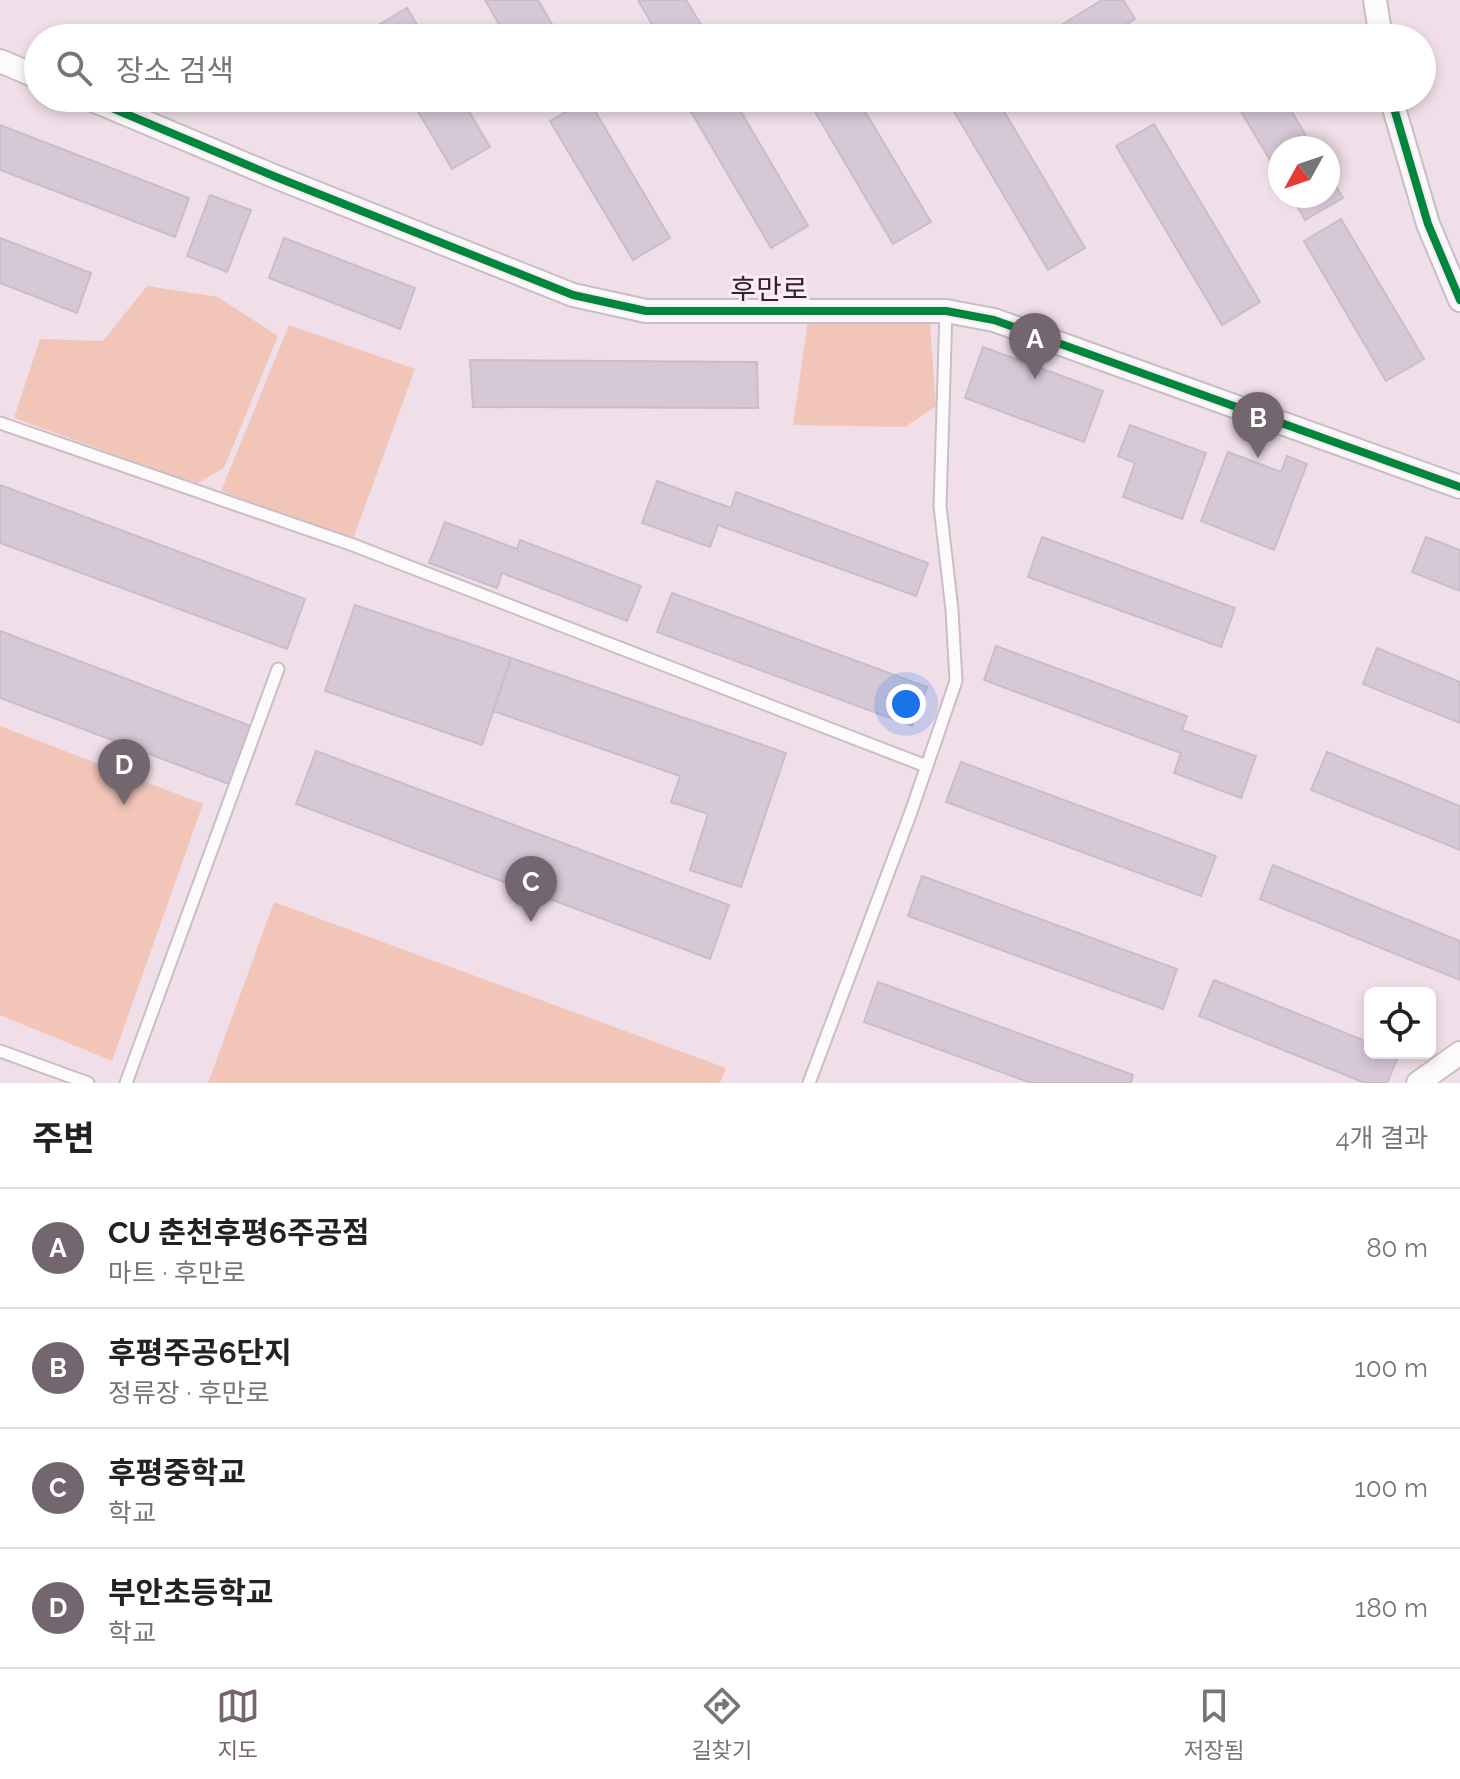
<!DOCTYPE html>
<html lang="ko">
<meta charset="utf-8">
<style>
:root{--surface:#fff;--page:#f2f2f2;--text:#222;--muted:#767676;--line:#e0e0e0;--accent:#73666e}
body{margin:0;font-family:Raleway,"Noto Sans KR",sans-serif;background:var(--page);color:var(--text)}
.controls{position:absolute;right:24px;bottom:24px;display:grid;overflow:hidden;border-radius:12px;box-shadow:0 4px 12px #0003}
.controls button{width:72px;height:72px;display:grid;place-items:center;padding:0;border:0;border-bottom:2px solid var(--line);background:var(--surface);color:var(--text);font:40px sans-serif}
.compass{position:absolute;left:1268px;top:136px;width:72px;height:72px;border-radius:50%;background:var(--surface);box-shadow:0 4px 12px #0003;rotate:230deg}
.you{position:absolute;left:906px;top:704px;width:28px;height:28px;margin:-20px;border:6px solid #fff;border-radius:50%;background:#1a73e8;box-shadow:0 0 0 12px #1a73e833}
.badge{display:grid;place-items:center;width:52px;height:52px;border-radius:50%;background:var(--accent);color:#fff;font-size:26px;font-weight:700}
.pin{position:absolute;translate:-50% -66px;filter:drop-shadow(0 2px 4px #0008)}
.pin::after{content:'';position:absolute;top:42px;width:28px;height:24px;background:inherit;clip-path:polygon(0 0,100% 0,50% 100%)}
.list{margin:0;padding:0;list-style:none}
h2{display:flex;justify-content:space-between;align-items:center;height:104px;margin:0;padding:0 32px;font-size:34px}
h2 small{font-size:26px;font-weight:400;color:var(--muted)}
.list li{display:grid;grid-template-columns:52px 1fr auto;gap:24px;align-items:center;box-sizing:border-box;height:120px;padding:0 32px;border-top:2px solid var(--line)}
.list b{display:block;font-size:30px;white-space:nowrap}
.list p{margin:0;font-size:26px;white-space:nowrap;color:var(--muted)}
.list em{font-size:26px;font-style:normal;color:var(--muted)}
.icon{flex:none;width:44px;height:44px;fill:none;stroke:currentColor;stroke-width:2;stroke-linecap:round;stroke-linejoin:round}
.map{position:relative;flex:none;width:1460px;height:1083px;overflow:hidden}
.search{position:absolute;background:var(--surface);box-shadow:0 4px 12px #0003;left:24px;right:24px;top:24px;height:88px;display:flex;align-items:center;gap:20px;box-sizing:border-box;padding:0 28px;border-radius:44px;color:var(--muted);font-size:30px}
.sheet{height:584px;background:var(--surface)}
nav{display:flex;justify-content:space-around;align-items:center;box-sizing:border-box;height:112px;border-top:2px solid var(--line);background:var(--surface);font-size:22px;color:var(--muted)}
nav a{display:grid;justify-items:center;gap:4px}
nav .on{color:var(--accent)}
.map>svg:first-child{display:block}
.green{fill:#f1c6b8}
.building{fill:#d7c8d8;stroke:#c8bec7;stroke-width:2}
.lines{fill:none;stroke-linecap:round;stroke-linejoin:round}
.service-casing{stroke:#cabdc4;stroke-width:15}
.minor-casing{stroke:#cabdc4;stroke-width:26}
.service{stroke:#fdfafc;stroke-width:11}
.minor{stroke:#fdfafc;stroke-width:22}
.cycleway-casing{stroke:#fceaf4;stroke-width:13}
.cycleway{stroke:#00873e;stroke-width:8}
.labels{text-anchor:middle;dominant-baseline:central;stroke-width:6;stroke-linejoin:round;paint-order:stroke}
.street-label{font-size:28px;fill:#30252c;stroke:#fceaf4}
</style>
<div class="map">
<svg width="1460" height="1083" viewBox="0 0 1460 1083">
<rect width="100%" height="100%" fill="#f0dfe8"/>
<path class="green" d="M147,286L218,297L278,336L224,468L196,484L14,418L40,339L103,341Z
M808,320L930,324L936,406L905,427L793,425Z
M289,325L415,369L353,539L221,491Z
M0,726L203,804L112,1061L0,1015Z
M274,902L726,1068L720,1083H208Z"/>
<path class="building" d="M485,0H538L560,38H507Z
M638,0H686L705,31L692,38H660Z
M1102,0H1123L1135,19L1103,38H1065L1058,27Z
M407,8L425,38H375L370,30Z
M410,98H461L490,147L452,169Z
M683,98H733L808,226L771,248Z
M822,98H857L931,222L893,244L811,105Z
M946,98H996L1085,248L1048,270Z
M1233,98H1284L1313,148H1280V177Z
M588,99L670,238L633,260L550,121Z
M1154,124L1260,302L1222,325L1116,146Z
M0,125L189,198L175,237L0,170Z
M1328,173L1343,198L1305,220L1291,196H1328Z
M210,195L251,210L227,272L187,256Z
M1341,219L1424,359L1386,381L1304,241Z
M0,238L91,273L77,313L0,283Z
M284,238L415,288L400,329L269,278Z
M983,347L1103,391L1084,442L965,398Z
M470,360L757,362L758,408L473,407Z
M1130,425L1206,453L1182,519L1123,497L1135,463L1118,456Z
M1228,452L1281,472L1287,456L1307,464L1274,550L1201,521Z
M657,481L731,508L736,492L928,563L916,596L718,525L710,547L642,523Z
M0,485L305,599L287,649L0,543Z
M445,522L517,549L520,540L641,586L627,621L502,573L497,588L429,563Z
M1042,537L1235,608L1221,647L1028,577Z
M1426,537L1460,550V591L1412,572Z
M672,593L927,687L912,726L657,632Z
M355,605L511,658L482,745L325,691Z
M0,631L251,726L229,784L0,698Z
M996,646L1187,716L1182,730L1256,756L1241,798L1174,773L1181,753L984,680Z
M1377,648L1460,682V723L1363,684Z
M511,658L786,753L741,887L690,870L708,814L671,802L680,776L493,711Z
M316,751L729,905L710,959L296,804Z
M1327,752L1460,806V850L1311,790Z
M961,762L1216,856L1201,896L946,802Z
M1273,865L1460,941V980L1260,899Z
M922,876L1177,969L1163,1009L908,916Z
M1214,980L1370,1043V1053L1399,1055L1387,1083H1365L1199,1016Z
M878,982L1133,1075L1131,1083H1031L864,1022Z"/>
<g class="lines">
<g class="service-casing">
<path id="service" d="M0,423L353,545L926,766
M0,1051L88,1083
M126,1083L278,669
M809,1083L911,812L956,681L952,610L940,506L946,311"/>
</g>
<g class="minor-casing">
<path id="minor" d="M1375,0L1381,38
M0,61L38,77
M88,98L276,177L573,295L646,311H946L994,320L1460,487
M1391,98L1428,224L1460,300
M1418,1083L1460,1053"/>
</g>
<use href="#service" class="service"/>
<use href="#minor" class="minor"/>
<g class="cycleway-casing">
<path id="cycleway" d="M88,98L276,177L573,295L646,311H946L994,320L1460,487
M1391,98L1428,224L1460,300"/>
</g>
<use href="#cycleway" class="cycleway"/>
</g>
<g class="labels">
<g class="street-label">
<text x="769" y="289">후만로</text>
</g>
</g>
</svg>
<div class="controls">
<button><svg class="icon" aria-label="locate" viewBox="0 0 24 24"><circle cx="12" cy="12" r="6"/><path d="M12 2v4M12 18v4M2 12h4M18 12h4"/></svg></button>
</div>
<svg class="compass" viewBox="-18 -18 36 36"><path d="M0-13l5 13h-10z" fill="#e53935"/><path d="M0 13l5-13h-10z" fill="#767676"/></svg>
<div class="you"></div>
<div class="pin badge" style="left:1035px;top:379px">A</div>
<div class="pin badge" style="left:1258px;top:458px">B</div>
<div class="pin badge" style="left:531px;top:922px">C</div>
<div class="pin badge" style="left:124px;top:805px">D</div>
<div class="search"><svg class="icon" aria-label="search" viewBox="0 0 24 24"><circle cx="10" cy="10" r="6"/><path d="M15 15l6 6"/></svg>장소 검색</div>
</div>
<section class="sheet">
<h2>주변<small>4개 결과</small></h2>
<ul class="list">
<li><span class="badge">A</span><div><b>CU 춘천후평6주공점</b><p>마트 · 후만로</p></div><em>80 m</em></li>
<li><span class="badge">B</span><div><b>후평주공6단지</b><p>정류장 · 후만로</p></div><em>100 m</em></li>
<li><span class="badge">C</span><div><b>후평중학교</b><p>학교</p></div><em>100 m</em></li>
<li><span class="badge">D</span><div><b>부안초등학교</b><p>학교</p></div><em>180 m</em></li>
</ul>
</section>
<nav>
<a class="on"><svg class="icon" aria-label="map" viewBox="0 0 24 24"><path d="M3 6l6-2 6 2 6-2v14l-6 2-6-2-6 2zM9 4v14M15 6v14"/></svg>지도</a>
<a><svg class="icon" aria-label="directions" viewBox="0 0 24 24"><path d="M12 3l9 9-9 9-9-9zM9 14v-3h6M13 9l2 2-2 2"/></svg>길찾기</a>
<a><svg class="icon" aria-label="saved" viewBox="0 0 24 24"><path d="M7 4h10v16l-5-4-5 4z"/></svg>저장됨</a>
</nav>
